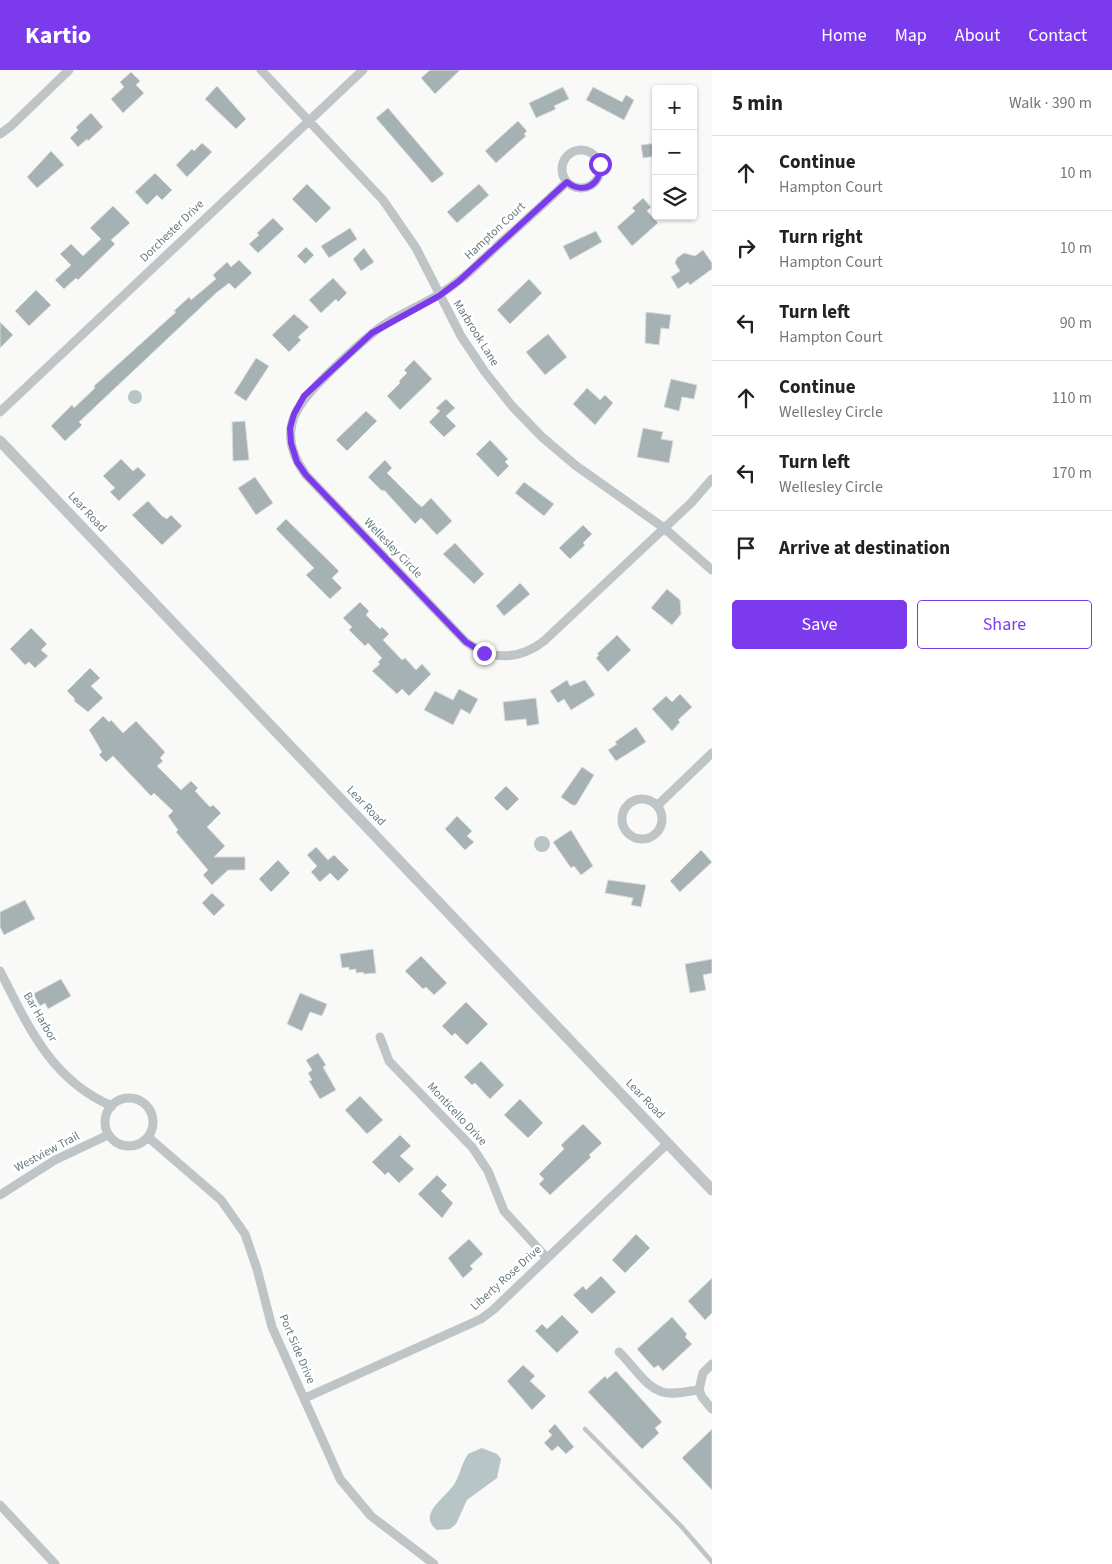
<!DOCTYPE html>
<meta charset="utf-8">
<style>
:root{--surface:#fff;--page:#f6f6f6;--text:#222;--muted:#767676;--line:#e0e0e0;--accent:#7c3aed}
body{margin:0;font-family:"Source Sans 3",sans-serif;background:var(--page);color:var(--text)}
.controls{position:absolute;right:15px;top:15px;display:grid;overflow:hidden;border-radius:5px;box-shadow:0 1px 4px #0004}
.controls button{width:45px;height:45px;display:grid;place-items:center;padding:0;border:0;border-bottom:1px solid var(--line);background:var(--surface);color:var(--text);font:25px sans-serif}
.stop{position:absolute;width:15px;height:15px;margin:-11px;border:4px solid #7c3aed;border-radius:50%;background:#fff}
.stop.end{background:#7c3aed;border-color:#fff;box-shadow:0 1px 5px #0008}
.list{margin:0;padding:0;list-style:none}
h2{display:flex;justify-content:space-between;align-items:center;height:65px;margin:0;padding:0 20px;font-size:21px}
h2 small{font-size:16px;font-weight:400;color:var(--muted)}
.list li{display:grid;grid-template-columns:32px 1fr auto;gap:15px;align-items:center;box-sizing:border-box;height:75px;padding:0 20px;border-top:1px solid var(--line)}
.list b{display:block;font-size:19px;white-space:nowrap}
.list p{margin:0;font-size:16px;white-space:nowrap;color:var(--muted)}
.list em{font-size:16px;font-style:normal;color:var(--muted)}
.actions{display:flex;gap:10px;padding:15px 20px}
.actions a{flex:1;padding:11px 0;border:1px solid var(--accent);border-radius:5px;text-align:center;font-size:18px;color:var(--accent)}
.actions .main{background:var(--accent);color:#fff}
.icon{flex:none;width:28px;height:28px;fill:none;stroke:currentColor;stroke-width:2;stroke-linecap:round;stroke-linejoin:round}
.map{position:relative;flex:none;width:712px;height:1494px;overflow:hidden}
header{display:flex;align-items:center;gap:30px;box-sizing:border-box;height:70px;padding:0 25px;background:var(--accent);color:#fff}
header strong{font-size:24px}
nav{display:flex;gap:28px;margin-inline-start:auto;font-size:18px}
main{display:flex}
aside{flex:1;background:var(--surface)}
.map>svg:first-child{display:block}
.water{fill:#b7c5c6}
.building{fill:#a6b1b4;stroke:#dbdbda}
.lines{fill:none;stroke-linecap:round;stroke-linejoin:round}
.service{stroke:#bfc5c7;stroke-width:4.5}
.minor{stroke:#bfc5c7;stroke-width:9}
.tertiary{stroke:#bfc5c7;stroke-width:11}
.route{stroke:#7c3aed;stroke-width:6}
.labels{text-anchor:middle;dominant-baseline:central;stroke-width:5;stroke-linejoin:round;paint-order:stroke}
.street-label{font-size:12px;fill:#667a80;stroke:#fff}
</style>
<header>
<strong>Kartio</strong>
<nav><a>Home</a><a>Map</a><a>About</a><a>Contact</a></nav>
</header>
<main>
<div class="map">
<svg width="712" height="1494" viewBox="0 0 712 1494">
<rect width="100%" height="100%" fill="#f9f9f8"/>
<path class="water" d="M128 327a7 7 0 1 1 14 0a7 7 0 1 1-14 0Z
M534 774a8 8 0 1 1 16 0a8 8 0 1 1-16 0Z
M482,1378L497,1384L501,1389L497,1408L467,1430L456,1454L450,1459L437,1460C416,1444 447,1427 455,1413C460,1404 462,1393 468,1384Z"/>
<path class="building" d="M430,0H460L435,24L421,8Z
M131,2L140,11L136,15L144,23L123,43L111,29L124,17L120,12Z
M217,16L246,49L236,59L205,29Z
M563,17L569,29L554,36L556,39L536,48L529,33Z
M593,17L622,32L626,25L634,30L624,50L586,30Z
M388,38L444,104L432,113L376,48Z
M91,43L103,57L88,71L87,69L78,77L70,68L78,60L76,57Z
M518,51L527,61L524,64L526,66L496,93L485,81Z
M202,73L212,82L187,107L176,95L192,79L194,81Z
M656,73V86L643,88L641,75Z
M51,81L64,95L37,118L27,107Z
M155,103L172,120L162,130L157,125L147,135L135,122Z
M307,114L331,138L316,153L292,129Z
M479,114L489,125L457,153L447,142Z
M643,128L651,137L647,141L658,153L632,176L617,157L635,141L632,138Z
M113,136L130,153L111,170L115,174L78,210L76,208L64,219L55,210L71,195L60,184L71,174L83,186L101,169L90,158Z
M273,148L284,159L258,183L249,174L259,165L257,163Z
M350,158L357,169L329,188L321,176Z
M596,161L602,172L570,190L563,176Z
M306,177L314,185L305,194L297,186Z
M364,178L374,192L361,201L353,189Z
M703,180L712,193V199L690,215L688,212L678,219L671,207L680,201L675,193L677,188L684,183L695,186Z
M239,190L252,203L235,219L229,213L216,223L79,352L82,355L65,371L51,356L72,335L74,338L95,318L94,316L176,242L174,241L189,227L191,230L216,209L213,205L227,192L231,197Z
M333,208L347,223L338,232L336,229L321,243L309,230Z
M529,209L542,223L510,254L497,240Z
M36,220L51,235L29,256L15,241Z
M646,242L671,245L669,259L661,258L659,275L645,273Z
M294,244L309,257L298,267L301,270L289,282L272,265Z
M0,252L13,265L0,278Z
M548,264L567,287L545,305L526,282Z
M256,288L269,296L246,331L234,323Z
M414,290L432,309L400,340L387,326L400,313L399,311L407,303L404,300Z
M671,309L697,315L694,329L682,327L679,341L664,337Z
M587,318L600,330L605,325L613,333L595,355L573,334Z
M446,329L455,338L446,346L456,356L444,367L429,352L440,341L436,338Z
M366,341L377,351L347,381L336,370Z
M245,351L249,390L233,391L232,352Z
M643,358L663,362L661,369L673,371L669,393L637,387Z
M490,370L508,389L505,392L509,396L498,407L476,384Z
M121,389L133,401L138,397L146,405L119,431L110,422L115,418L103,406Z
M385,390L392,398L387,403L417,433L422,437L431,428L452,451L437,465L421,448L415,454L384,420L382,421L368,407Z
M255,407L273,433L256,445L238,418Z
M524,412L554,434L544,446L515,423Z
M148,431L162,446L167,449L171,445L182,456L162,475L132,445Z
M286,449L339,501L332,508L342,518L330,529L306,505L314,498L276,459Z
M583,455L592,464L583,473L585,475L570,489L559,478Z
M455,473L484,504L474,514L443,484Z
M520,513L530,524L504,546L496,536Z
M667,519L680,530L681,544L672,555L651,538Z
M360,532L369,541L366,545L380,559L382,557L389,564L383,570L402,590L405,588L416,600L422,594L431,604L409,626L402,619L397,624L372,601L380,594L378,592L382,588L368,573L365,576L349,560L352,557L343,548Z
M31,558L47,574L41,580L48,586L35,598L29,592L25,595L10,579Z
M617,565L631,580L608,602L596,588L599,585L597,584Z
M90,598L100,608L91,616L103,628L88,642L74,631L75,629L67,621Z
M567,610L570,616L585,610L595,625L571,640L564,629L558,633L550,621Z
M459,619L478,629L470,644L461,639L453,655L424,640L435,621L453,630Z
M680,624L692,637L678,650L680,652L672,661L652,639L666,626L672,632Z
M536,628L539,654L527,656L526,649L505,651L503,632Z
M103,646L109,652L111,650L123,663L136,651L165,682L160,688L163,691L157,696L181,720L191,711L198,718L195,721L210,737L213,735L221,743L207,757L225,776L214,787H245V800H228L212,815L203,805L208,800L176,762L178,760L168,746L173,741L154,723L151,726L113,686L106,692L99,685L102,682L89,660Z
M636,657L646,672L616,691L608,680L617,674L615,672Z
M582,697L594,705L576,735H572L561,727Z
M506,716L519,729L507,741L494,728Z
M457,746L472,761L467,766L474,772L465,780L445,759Z
M571,760L593,796L581,805L574,796L571,798L553,772Z
M316,777L328,790L334,785L349,800L338,811L330,803L320,812L311,802L317,796L307,785Z
M701,780L712,792L680,822L670,811Z
M278,790L290,803L271,822L259,809Z
M608,810L646,815L641,837L631,835L633,828L605,823Z
M212,823L225,835L214,846L202,833Z
M25,830L35,849L4,865L0,857V842Z
M373,879L376,903L364,904L363,902L356,903V899L349,900V897L342,898L340,884Z
M421,886L447,913L434,925L426,917L423,919L405,901Z
M712,889V903L703,905L706,920L690,923L685,894Z
M61,909L71,926L48,939L45,933L40,936L33,924Z
M300,923L327,934L322,946L310,942L302,961L287,954Z
M466,932L488,954L467,975L455,963L452,966L442,956Z
M318,983L326,995L323,997L336,1020L320,1029L309,1011L312,1010L308,1003L312,1000L306,990Z
M481,991L504,1015L490,1029L475,1013L472,1015L464,1007Z
M360,1026L383,1050L367,1064L345,1040Z
M520,1029L543,1053L528,1068L504,1045Z
M583,1054L602,1073L589,1085L591,1087L550,1125L539,1114L544,1109L539,1104L564,1079L561,1075Z
M400,1065L411,1076L400,1086L414,1099L399,1113L388,1102L385,1105L372,1092Z
M437,1105L447,1115L441,1121L453,1133L442,1148L418,1124Z
M636,1164L650,1178L625,1203L612,1190Z
M469,1169L483,1184L470,1196L473,1199L463,1208L448,1188Z
M601,1206L616,1222L592,1244L573,1225L583,1216L586,1220Z
M712,1208V1243L705,1250L688,1231Z
M562,1245L579,1262L557,1283L535,1261L542,1254L547,1259Z
M672,1247L687,1264L685,1267L692,1274L663,1301L658,1295L654,1298L637,1279Z
M523,1295L535,1306L530,1311L546,1326L532,1340L507,1311Z
M616,1301L662,1352L655,1358L659,1363L642,1379L588,1322L605,1306L607,1309Z
M555,1354L574,1377L566,1384L558,1376L552,1381L544,1373L552,1365L548,1361Z
M712,1359V1420L682,1388Z"/>
<g class="lines">
<path class="service" d="M585,1359L681,1456L712,1492"/>
<path class="minor" d="M261,0L383,130L416,178L461,266L485,302L512,336L542,367L575,395L664,458L712,500
M0,64L11,56L69,0
M562 99a19 19 0 1 1 38 0a19 19 0 1 1-38 0Z
M567,112C543,135 518,157 494,179C482,190 470,203 457,212C435,230 409,239 385,254C367,266 352,281 336,296C301,330 271,357 306,405L466,572C491,591 520,590 544,571L691,433L712,409
M0,342L363,0
M622 749a20 20 0 1 1 40 0a20 20 0 1 1-40 0Z
M658,735L712,683
M0,901C28,956 51,1010 112,1036
M380,967L389,991L472,1077L488,1101L504,1141L547,1188
M105 1052a24 24 0 1 1 48 0a24 24 0 1 1-48 0Z
M148,1067L221,1130L245,1164L257,1199L272,1257L340,1409L371,1446L434,1494
M0,1125L55,1090L108,1065
M619,1282C631,1293 644,1315 660,1321C671,1326 688,1321 699,1320L703,1303L712,1294
M699,1320L702,1327L712,1339
M305,1328L481,1249L493,1240L668,1073
M0,1435L55,1494"/>
<path class="tertiary" d="M0,371L712,1120"/>
</g>
<g class="lines">
<path class="route" d="M484,583L466,572L306,405L297,392L291,373L290,358L294,344L304,326L372,263L439,226L459,211L567,112C583,125 602,115 600,94"/>
</g>
<g class="labels">
<g class="street-label">
<text transform="translate(172 161) rotate(-44)">Dorchester Drive</text>
<text transform="translate(495 161) rotate(-43)">Hampton Court</text>
<text transform="translate(476 263) rotate(58)">Marbrook Lane</text>
<text transform="translate(87 442) rotate(47)">Lear Road</text>
<text transform="translate(393 478) rotate(46)">Wellesley Circle</text>
<text transform="translate(366 736) rotate(46)">Lear Road</text>
<text transform="translate(40 947) rotate(60)">Bar Harbor</text>
<text transform="translate(645 1029) rotate(46)">Lear Road</text>
<text transform="translate(457 1044) rotate(47)">Monticello Drive</text>
<text transform="translate(47 1082) rotate(-28)">Westview Trail</text>
<text transform="translate(506 1208) rotate(-42)">Liberty Rose Drive</text>
<text transform="translate(297 1279) rotate(67)">Port Side Drive</text>
</g>
</g>
</svg>
<div class="controls">
<button>+</button>
<button>−</button>
<button><svg class="icon" aria-label="layers" viewBox="0 0 24 24"><path d="M12 4l9 5-9 5-9-5zM3 14l9 5 9-5"/></svg></button>
</div>
<div class="stop" style="left:600px;top:94px"></div>
<div class="stop end" style="left:484px;top:583px"></div>
</div>
<aside>
<h2>5 min<small>Walk · 390 m</small></h2>
<ul class="list">
<li><svg class="icon" aria-label="ahead" viewBox="0 0 24 24"><path d="M12 20V5M6 11l6-6 6 6"/></svg><div><b>Continue</b><p>Hampton Court</p></div><em>10 m</em></li>
<li><svg class="icon" aria-label="right" viewBox="0 0 24 24"><path d="M7 20v-9h11M14 6l5 5-5 5"/></svg><div><b>Turn right</b><p>Hampton Court</p></div><em>10 m</em></li>
<li><svg class="icon" aria-label="left" viewBox="0 0 24 24"><path d="M17 20v-9H6M10 6l-5 5 5 5"/></svg><div><b>Turn left</b><p>Hampton Court</p></div><em>90 m</em></li>
<li><svg class="icon" aria-label="ahead" viewBox="0 0 24 24"><path d="M12 20V5M6 11l6-6 6 6"/></svg><div><b>Continue</b><p>Wellesley Circle</p></div><em>110 m</em></li>
<li><svg class="icon" aria-label="left" viewBox="0 0 24 24"><path d="M17 20v-9H6M10 6l-5 5 5 5"/></svg><div><b>Turn left</b><p>Wellesley Circle</p></div><em>170 m</em></li>
<li><svg class="icon" aria-label="arrive" viewBox="0 0 24 24"><path d="M6 21V4h12l-3 4 3 4H6"/></svg><div><b>Arrive at destination</b></div></li>
</ul>
<div class="actions"><a class="main">Save</a><a>Share</a></div>
</aside>
</main>
